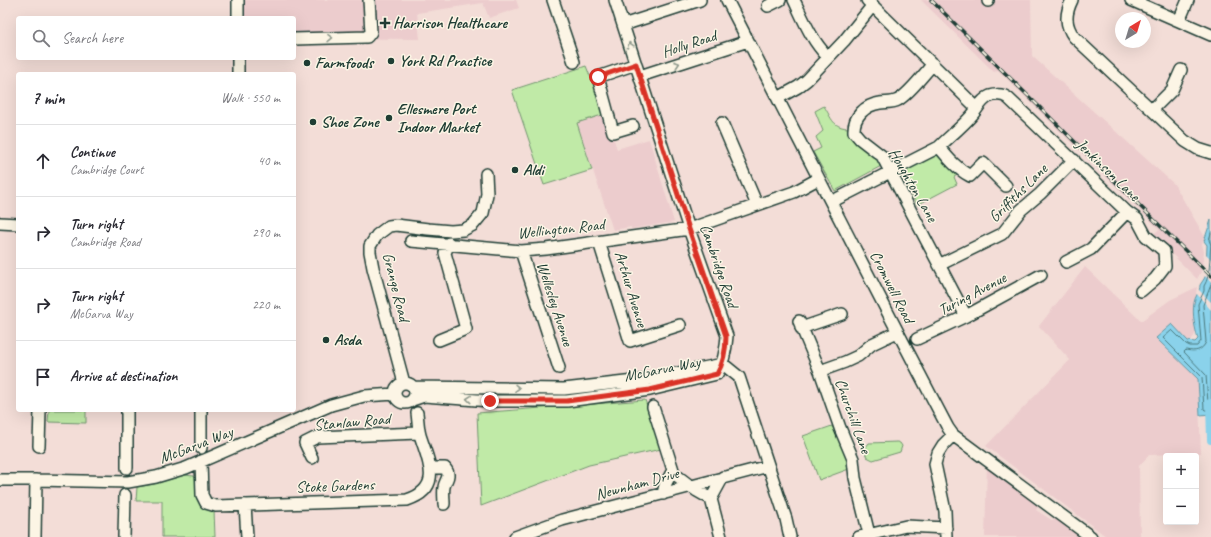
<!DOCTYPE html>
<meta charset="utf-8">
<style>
:root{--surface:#fff;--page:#f2f2f3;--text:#2b2b33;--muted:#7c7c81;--line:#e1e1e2}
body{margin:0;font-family:Caveat,sans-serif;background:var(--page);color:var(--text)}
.controls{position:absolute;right:12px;bottom:12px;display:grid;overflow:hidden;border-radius:4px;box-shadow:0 4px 16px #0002}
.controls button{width:36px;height:36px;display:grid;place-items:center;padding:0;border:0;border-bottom:1px solid var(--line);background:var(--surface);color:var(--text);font:20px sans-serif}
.compass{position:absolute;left:1115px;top:12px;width:36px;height:36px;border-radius:50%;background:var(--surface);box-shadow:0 4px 16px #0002;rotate:38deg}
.stop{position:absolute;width:12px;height:12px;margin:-9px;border:3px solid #d93025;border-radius:50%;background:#fff}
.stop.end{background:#d93025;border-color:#fff;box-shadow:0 1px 4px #0008}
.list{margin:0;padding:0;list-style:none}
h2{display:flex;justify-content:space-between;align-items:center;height:52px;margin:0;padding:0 16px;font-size:17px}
h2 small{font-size:13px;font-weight:400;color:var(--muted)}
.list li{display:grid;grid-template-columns:26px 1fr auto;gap:12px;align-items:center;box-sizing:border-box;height:72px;padding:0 16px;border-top:1px solid var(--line)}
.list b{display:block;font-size:15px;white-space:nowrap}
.list p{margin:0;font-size:13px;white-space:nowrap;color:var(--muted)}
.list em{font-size:13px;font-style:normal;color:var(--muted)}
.icon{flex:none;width:22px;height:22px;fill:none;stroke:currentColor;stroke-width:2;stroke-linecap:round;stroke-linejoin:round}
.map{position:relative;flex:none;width:1211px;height:537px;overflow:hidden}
.search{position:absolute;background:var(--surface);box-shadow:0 4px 16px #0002;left:16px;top:16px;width:280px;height:44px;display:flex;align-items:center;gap:10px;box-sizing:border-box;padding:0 14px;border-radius:4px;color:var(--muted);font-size:15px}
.panel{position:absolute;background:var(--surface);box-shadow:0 4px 16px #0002;left:16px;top:72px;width:280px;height:340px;border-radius:4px}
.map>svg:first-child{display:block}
.built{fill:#eccccd}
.green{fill:#c0eaa7;stroke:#70946e}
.water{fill:#8ad2eb;stroke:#5f96a2}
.pier{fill:#f3ddd7}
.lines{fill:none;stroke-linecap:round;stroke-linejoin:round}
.shore{stroke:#4a797d;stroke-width:1}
.canal{stroke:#8ad2eb;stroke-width:8}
.minor-casing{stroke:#1f3d34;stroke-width:14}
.minor{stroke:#fcf5e5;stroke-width:11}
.rail-casing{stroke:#1f3d34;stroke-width:3.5}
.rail{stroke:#fcf5e5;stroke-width:2;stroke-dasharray:6;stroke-linecap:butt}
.oneway{stroke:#8e998c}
.route{stroke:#d93025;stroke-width:5}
.poi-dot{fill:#1f3d34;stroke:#fcf5e5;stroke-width:1.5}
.labels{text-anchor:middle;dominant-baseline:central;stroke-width:3;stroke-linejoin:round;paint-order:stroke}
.poi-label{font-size:16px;font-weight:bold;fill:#1f3d34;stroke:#fcf5e5;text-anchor:start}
.street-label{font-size:16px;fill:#1f3d34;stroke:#fcf5e5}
</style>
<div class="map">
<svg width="1211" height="537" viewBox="0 0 1211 537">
<rect width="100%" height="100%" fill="#f3ddd7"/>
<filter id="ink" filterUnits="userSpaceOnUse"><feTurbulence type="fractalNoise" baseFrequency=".025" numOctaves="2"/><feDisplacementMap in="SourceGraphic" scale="8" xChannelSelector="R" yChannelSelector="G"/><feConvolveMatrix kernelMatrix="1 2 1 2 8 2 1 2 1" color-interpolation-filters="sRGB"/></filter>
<g filter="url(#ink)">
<path class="built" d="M245,0H516L519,8L489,18L483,3L417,13L420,39L294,38V18H245Z
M921,0H1031L1032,56L1174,184L1205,237L1202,244L1204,252L1201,272L1197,279L1153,235L1159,229L998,70L994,72Z
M605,114L617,149L649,139L674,222L631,229V227L613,230L577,123Z
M1085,267L1141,321L1170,300L1197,287L1196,293L1197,295L1194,304L1196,333L1190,342L1157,338L1198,379L1201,453L1149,455L1139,466L1140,537H1107L986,446L1070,360L1039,326Z
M987,465L1037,501L1038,507L1036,510L1053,521L1056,516L1087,537H985Z"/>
<path class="green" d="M586,66L605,114L577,123L592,170L544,185L512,90Z
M824,106C832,119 833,128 850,128L879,158L883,165L835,191L813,152L821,148L816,137L823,131L815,111Z
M937,152L959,174L954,177L957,184L917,205L899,171Z
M645,400L661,449L589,465L481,506L477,413Z
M49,410H86V423L48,422Z
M832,426L845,452L849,469L819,480L803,436Z
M897,442L900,443L902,446L900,452L873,460L867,457L865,453L866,447L869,443Z
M184,475L194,476L196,481L214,510L215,537H162V501H136L137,487L154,484Z"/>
<path class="water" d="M1211,220V414L1200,415L1198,379L1156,338L1172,324L1188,341L1195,342L1198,339C1195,329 1192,314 1194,303C1195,296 1200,292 1200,285L1204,279L1206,275L1207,245L1204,241Z"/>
<path class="pier" d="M1204,252L1211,259V282L1204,275Z
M1197,288L1211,302V310L1196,293L1198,289Z"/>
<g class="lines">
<path class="shore" d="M1211,233L1209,240L1211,245C1209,258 1211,275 1204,286V291L1198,304L1201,341L1197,346H1190L1186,344L1172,330L1163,338L1202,377L1204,409L1205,410H1211
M1211,285L1203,305L1206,342C1202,351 1195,352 1186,350L1184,352L1206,375L1208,403L1211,405"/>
<path class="canal" d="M1210,403L1211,440"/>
<g class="minor-casing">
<path id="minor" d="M238,0V18
M553,0L574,62
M727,0C801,143 873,286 948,428L953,435L1091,537
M794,0C804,21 812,41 828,57
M867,0L977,108
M988,0V1
M1072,0C1065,14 1065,25 1074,37L1185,141L1198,149L1211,153
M1131,0L1211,35
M768,6L780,0
M1179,21L1188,0
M623,25L700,0
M294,39L367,37L371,32L369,0
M933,64C924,74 909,94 898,100C893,103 886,102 880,103C865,105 853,117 854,132L860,139L882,156L966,316
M238,74V58
M640,76L748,41
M778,98L798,87L807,80L844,41L873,5
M1152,110L1172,90L1181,70
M722,123L757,205
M633,126L613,132L598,77L636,64
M939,147C950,136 963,126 973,114C978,108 982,99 990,96C997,94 1003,94 1008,98L1127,212L1137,219L1146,236L1164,251L1165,266L1155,279L1141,291
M831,202L939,147C948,158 957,169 970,176L983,163L1006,186
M0,223L18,224
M411,241L521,251L546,249L689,229L794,192L818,179
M599,242L630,341L680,325
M521,251L559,368
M1066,262L1091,249L1127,212
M939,265L1002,234L1021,210L1040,194L1074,160
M799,321L820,371L840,428L853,459L855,478L869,534
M801,328L842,314
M917,339L966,316L1041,275
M439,340L466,329L445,253L449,243
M723,364L739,377L786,519L790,537
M820,371L845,362L858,356L872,344L897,332
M404,383L373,268L370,252V246L377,235L389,226L396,225L428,229L451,231L463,230L473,225L483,213L487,194L486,174
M395 393a10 10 0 1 1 20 0a10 10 0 1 1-20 0Z
M413,387L564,389L643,380L723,364
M412,400L424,396L490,401H567L650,390L717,374C724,362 726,350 727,336L689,229L615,0
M653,407L673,470L665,485L663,494
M39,446L40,410
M201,448V410
M312,458L305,443L317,437L419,433
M201,461L202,495L206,503L216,506L407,500C444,488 428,461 420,435C418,428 418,420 417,413
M127,468V410
M431,468H445C452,476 445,480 444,487C443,492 444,499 444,504
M672,472L697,491L711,499L721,537
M0,480H36L128,482L156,477L186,468L331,405L364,396L395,394
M711,499L723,477
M245,505L247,537
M35,537L36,480
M124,537L125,495
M515,537L562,520L768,466
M859,537L906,526L946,528
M946,537L945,511L935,464L938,453L943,445L953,435"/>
</g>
<use href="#minor" class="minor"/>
<g class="rail-casing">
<path id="rail" d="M931,0L1211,276"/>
</g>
<use href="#rail" class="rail"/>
</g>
<defs><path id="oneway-chevron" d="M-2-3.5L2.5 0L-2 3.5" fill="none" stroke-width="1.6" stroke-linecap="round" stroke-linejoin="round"/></defs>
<g class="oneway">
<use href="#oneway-chevron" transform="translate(330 38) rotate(-1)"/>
<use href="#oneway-chevron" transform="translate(630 45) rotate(-108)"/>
<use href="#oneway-chevron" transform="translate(677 64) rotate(-18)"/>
<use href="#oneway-chevron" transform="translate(517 388) rotate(1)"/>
<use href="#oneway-chevron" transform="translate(469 399) rotate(-175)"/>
</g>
</g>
<g class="lines" filter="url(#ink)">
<path class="route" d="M490,401H567L650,390L717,374C724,362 726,350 726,336L689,229L636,64L598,77"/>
</g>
<g class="poi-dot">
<path d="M383 17h4v4h4v4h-4v4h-4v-4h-4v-4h4z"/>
<circle cx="391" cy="61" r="4"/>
<circle cx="307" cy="63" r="4"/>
<circle cx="389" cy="118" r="4"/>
<circle cx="313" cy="122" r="4"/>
<circle cx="515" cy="170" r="4"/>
<circle cx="326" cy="340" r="4"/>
</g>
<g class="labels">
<g class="poi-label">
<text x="393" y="23">Harrison Healthcare</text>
<text x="399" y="61">York Rd Practice</text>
<text x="315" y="63">Farmfoods</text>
<text x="397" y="109">Ellesmere Port<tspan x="397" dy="18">Indoor Market</tspan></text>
<text x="321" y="122">Shoe Zone</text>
<text x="523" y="170">Aldi</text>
<text x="334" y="340">Asda</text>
</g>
<g class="street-label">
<text transform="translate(689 44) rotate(-18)">Holly Road</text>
<text transform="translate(1108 170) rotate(44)">Jenkinson Lane</text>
<text transform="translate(913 185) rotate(60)">Houghton Lane</text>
<text transform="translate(1018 193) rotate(-45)">Griffiths Lane</text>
<text transform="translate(561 229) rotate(-6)">Wellington Road</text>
<text transform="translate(719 266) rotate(71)">Cambridge Road</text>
<text transform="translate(396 287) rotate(76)">Grange Road</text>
<text transform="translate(892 287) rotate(63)">Cromwell Road</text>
<text transform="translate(631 289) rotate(73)">Arthur Avenue</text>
<text transform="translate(972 294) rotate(-28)">Turing Avenue</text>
<text transform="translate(555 304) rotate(72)">Wellesley Avenue</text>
<text transform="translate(662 369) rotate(-11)">McGarva Way</text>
<text transform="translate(853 416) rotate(70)">Churchill Lane</text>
<text transform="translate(352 422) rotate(-5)">Stanlaw Road</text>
<text transform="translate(196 445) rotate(-21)">McGarva Way</text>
<text transform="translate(637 484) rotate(-15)">Newnham Drive</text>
<text transform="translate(335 486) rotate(-2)">Stoke Gardens</text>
</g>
</g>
</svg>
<div class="controls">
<button>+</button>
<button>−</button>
</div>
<svg class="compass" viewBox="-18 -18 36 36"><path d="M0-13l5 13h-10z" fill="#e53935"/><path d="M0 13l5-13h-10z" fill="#7c7c81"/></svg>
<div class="stop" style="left:598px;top:77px"></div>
<div class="stop end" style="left:490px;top:401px"></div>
<div class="search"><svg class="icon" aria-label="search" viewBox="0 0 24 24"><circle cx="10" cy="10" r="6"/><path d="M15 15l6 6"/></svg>Search here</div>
<section class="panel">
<h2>7 min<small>Walk · 550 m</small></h2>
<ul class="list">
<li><svg class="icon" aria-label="ahead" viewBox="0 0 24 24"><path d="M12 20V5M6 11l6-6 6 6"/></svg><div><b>Continue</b><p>Cambridge Court</p></div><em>40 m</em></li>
<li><svg class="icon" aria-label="right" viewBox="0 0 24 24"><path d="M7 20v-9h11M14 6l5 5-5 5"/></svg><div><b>Turn right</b><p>Cambridge Road</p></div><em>290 m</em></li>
<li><svg class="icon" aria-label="right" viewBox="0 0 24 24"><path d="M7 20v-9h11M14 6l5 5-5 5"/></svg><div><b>Turn right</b><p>McGarva Way</p></div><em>220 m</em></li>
<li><svg class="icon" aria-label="arrive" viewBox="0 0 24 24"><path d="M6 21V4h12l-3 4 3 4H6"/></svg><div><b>Arrive at destination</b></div></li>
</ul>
</section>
</div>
